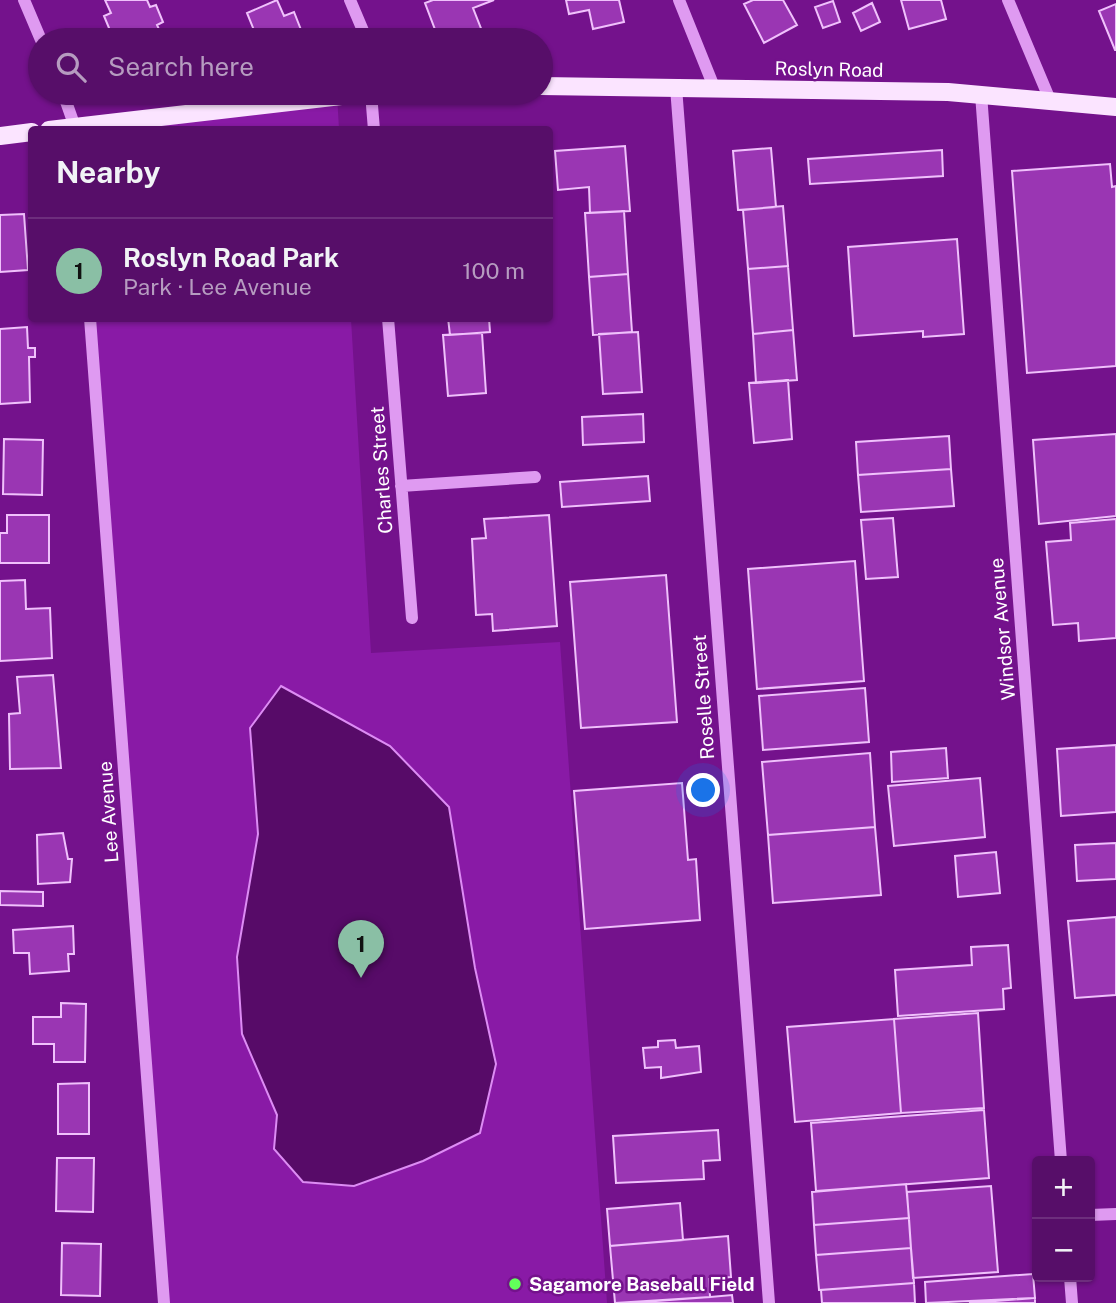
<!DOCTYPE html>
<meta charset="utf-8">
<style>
:root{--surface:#570e69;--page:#601c71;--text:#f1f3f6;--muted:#b69cc0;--line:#6d2e7d;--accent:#8abfa5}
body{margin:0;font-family:"Public Sans",sans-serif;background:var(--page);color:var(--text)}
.controls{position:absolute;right:21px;bottom:21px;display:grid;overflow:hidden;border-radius:7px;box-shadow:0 2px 5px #0004}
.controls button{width:63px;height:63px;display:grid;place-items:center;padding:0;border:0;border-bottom:2px solid var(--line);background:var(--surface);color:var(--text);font:35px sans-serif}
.you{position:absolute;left:704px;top:791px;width:24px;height:24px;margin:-18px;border:5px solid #fff;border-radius:50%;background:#1a73e8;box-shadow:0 0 0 10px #1a73e833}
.badge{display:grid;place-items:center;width:46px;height:46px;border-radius:50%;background:var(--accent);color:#111;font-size:23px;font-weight:700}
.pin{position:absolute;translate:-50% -58px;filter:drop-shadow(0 2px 4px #0008)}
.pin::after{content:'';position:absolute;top:37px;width:24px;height:21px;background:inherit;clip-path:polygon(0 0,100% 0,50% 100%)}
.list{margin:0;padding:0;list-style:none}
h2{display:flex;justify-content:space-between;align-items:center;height:91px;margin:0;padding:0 28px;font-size:30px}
h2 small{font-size:23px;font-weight:400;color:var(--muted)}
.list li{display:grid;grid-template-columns:46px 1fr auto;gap:21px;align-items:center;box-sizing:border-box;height:105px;padding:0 28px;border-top:2px solid var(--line)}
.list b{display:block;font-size:26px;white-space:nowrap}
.list p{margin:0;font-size:23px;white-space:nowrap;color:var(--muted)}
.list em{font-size:23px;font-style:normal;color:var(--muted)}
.icon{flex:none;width:38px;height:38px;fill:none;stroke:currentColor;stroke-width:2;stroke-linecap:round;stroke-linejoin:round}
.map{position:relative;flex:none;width:1116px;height:1303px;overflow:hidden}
.search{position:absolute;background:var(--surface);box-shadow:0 2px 5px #0004;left:28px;top:28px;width:525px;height:77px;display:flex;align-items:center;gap:18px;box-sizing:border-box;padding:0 24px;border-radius:38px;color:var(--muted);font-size:26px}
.panel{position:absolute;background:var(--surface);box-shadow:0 2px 5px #0004;left:28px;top:126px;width:525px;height:196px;border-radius:7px}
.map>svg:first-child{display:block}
.green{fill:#891aa6}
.water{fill:#570b68;stroke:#dd8cf4;stroke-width:2}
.building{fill:#9a36b3;stroke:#f0c1fc;stroke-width:2}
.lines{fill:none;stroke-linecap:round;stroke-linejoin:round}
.minor{stroke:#df9af1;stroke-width:12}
.major{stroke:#fbe4ff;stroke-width:18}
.poi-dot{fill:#62ff5a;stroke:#74128c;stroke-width:2.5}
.labels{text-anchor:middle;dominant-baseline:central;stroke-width:5;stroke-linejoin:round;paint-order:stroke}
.street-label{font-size:19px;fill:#fff;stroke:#74128c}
.poi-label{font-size:19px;font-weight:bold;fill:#fff;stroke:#74128c;text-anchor:start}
</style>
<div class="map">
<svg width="1116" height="1303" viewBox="0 0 1116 1303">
<rect width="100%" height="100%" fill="#74128c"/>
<path class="green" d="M337,95L339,129L77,130Z
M89,319H351L371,653L560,642L607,1303H163Z"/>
<path class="water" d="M281,686L390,746L449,807L475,968L496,1064L480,1133L423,1161L354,1186L303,1182L274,1149L277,1115L242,1034L237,957L258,834L250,728Z"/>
<path class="building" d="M105,0H147L150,7L156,5L163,22L157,25L162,36L152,40H114L104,16L111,13Z
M277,0L284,16L294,12L305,40H258L247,13Z
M433,0H494L473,8L482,31L458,40H439L425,3Z
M566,0H619L624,22L593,29L589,10L569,14Z
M753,0H783L797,25L764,43L744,4Z
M901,0H941L946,19L909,29Z
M833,1L840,22L823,28L815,7Z
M872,3L880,22L861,31L853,13Z
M1116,4V50H1115L1099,11Z
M625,146L630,211L590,213L589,187L558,190L555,151Z
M771,148L776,207L738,210L733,151Z
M942,150L943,176L810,184L808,159Z
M1110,164L1112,187L1116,186V366L1027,373L1012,171Z
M783,206L788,266L748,269L743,210Z
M624,211L628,274L589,277L585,213Z
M24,214L28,270L0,272V215Z
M957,239L964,334L923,337V331L854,336L848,247Z
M788,266L793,330L753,334L748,269Z
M628,274L632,332L593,335L589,277Z
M448,318H489L490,332L450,335Z
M27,327L28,348H35V357H29L30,402L0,404V329Z
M793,330L797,380L756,383L753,334Z
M638,332L642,392L603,394L599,334Z
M482,333L486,393L448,396L443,335Z
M788,380L792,439L754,443L749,383Z
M643,414L644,442L583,445L582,417Z
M1116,434V516L1039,524L1033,440Z
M949,436L951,469L858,475L856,442Z
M4,439L43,440L42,495L3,494Z
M951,469L954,506L861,512L858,475Z
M648,476L650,501L562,507L560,482Z
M7,515H49V563H0V533H7Z
M549,515L557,626L493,631L492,614L476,615L472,539L486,538L484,519Z
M893,518L898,577L866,579L861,520Z
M1116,519V638L1079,641L1078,623L1053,625L1046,542L1071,540L1070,523Z
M855,561L864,681L757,689L748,569Z
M666,575L677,722L581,728L570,582Z
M25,580L26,609L50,608L52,658L0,661V581Z
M53,675L61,768L10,769L9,714L20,713L17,677Z
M865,688L869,742L763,750L759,696Z
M1116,745V812L1061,816L1057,749Z
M946,748L948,778L892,782L891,752Z
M870,753L875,827L768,835L762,762Z
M980,778L985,837L894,846L888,786Z
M682,783L688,860L696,859L700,920L585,929L574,791Z
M875,827L881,895L773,903L768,835Z
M63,833L68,859H72L70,882L38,884L37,835Z
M1116,843V879L1077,881L1075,845Z
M996,852L1000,893L958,897L955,856Z
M0,891L43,892V906L0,905Z
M1116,917V995L1075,998L1068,921Z
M73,926L74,954H68L69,971L30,974L29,953H14L13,930Z
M1008,945L1011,988L1003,989L1004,1009L898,1016L895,970L972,965L971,947Z
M61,1003L86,1004L85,1062H54V1044H33V1017H61Z
M978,1013L984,1108L901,1113L894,1019Z
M894,1019L901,1113L795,1122L787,1027Z
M675,1040L676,1048L699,1046L701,1072L661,1078V1067L645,1068L643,1048L658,1047V1041Z
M89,1083V1134H58V1084Z
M984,1110L989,1178L816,1191L811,1123Z
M718,1130L720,1160L703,1161L704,1179L616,1183L613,1136Z
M57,1158H94L93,1212L56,1211Z
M906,1184L909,1218L814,1225L812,1192Z
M991,1186L998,1272L913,1278L907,1192Z
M680,1203L683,1240L610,1246L607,1209Z
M909,1218L911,1248L816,1255L814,1225Z
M728,1236L731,1277L709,1279L710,1297L615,1303L610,1246Z
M62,1243L101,1244L100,1296L61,1295Z
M911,1248L914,1283L819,1290L816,1255Z
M1033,1274L1035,1298L926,1303L925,1282Z
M914,1283L915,1303H822L821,1290Z
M732,1295L733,1303H629L710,1297Z
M1035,1298V1303H969Z"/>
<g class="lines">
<path class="minor" d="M24,0L41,40
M350,0L367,40
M679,0L714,87
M1008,0L1050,100
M676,87L769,1303
M63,93L76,130
M371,93L374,130
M981,94L1061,1161
M90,318L164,1303
M388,318L412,618
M401,486L535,477
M1090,1215L1116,1214
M1070,1277L1072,1303"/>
<path class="major" d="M541,86L948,92L1116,107
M49,130L367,93
M0,136L32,132"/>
</g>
<circle class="poi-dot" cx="515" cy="1284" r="7"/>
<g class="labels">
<g class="street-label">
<text transform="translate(829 69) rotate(1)">Roslyn Road</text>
<text transform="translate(381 470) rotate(-94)">Charles Street</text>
<text transform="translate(1002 629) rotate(-95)">Windsor Avenue</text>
<text transform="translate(703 697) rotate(-94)">Roselle Street</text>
<text transform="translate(108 812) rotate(-94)">Lee Avenue</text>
</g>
<g class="poi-label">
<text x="529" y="1284">Sagamore Baseball Field</text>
</g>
</g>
</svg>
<div class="controls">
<button>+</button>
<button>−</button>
</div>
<div class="you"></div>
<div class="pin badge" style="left:361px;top:978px">1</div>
<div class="search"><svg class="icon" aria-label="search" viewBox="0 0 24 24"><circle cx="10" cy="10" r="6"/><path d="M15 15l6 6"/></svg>Search here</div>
<section class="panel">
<h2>Nearby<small></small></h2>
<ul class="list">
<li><span class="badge">1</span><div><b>Roslyn Road Park</b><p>Park · Lee Avenue</p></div><em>100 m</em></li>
</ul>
</section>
</div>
